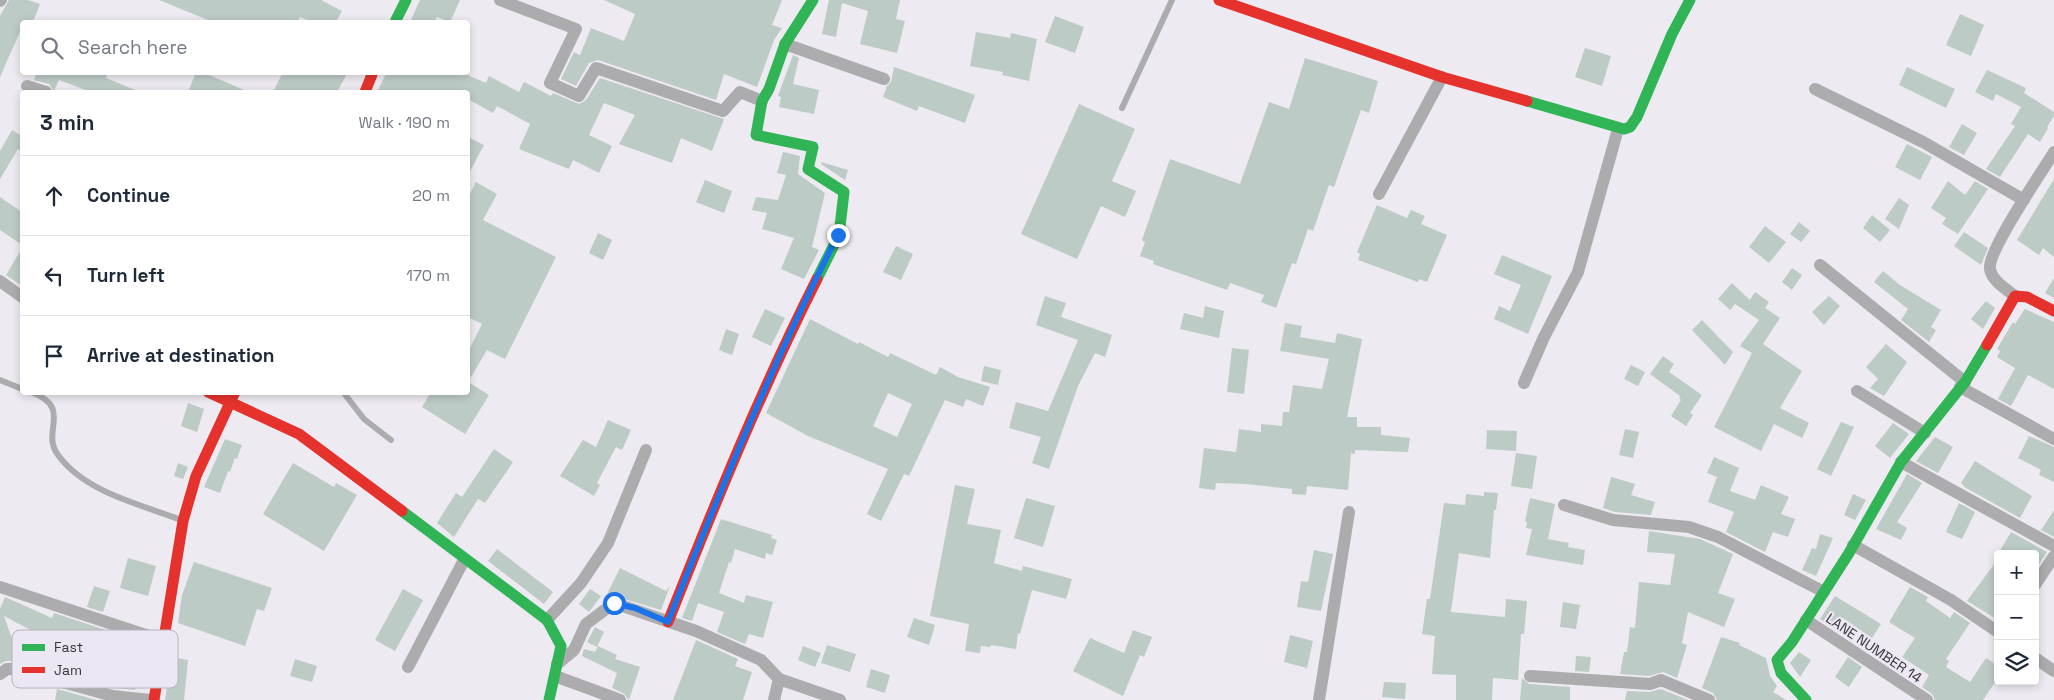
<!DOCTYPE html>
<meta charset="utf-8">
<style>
:root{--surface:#fff;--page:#f6f6f7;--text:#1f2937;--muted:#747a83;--line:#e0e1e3}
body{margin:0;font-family:"Space Grotesk",sans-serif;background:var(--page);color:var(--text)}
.controls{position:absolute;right:15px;bottom:15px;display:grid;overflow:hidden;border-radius:5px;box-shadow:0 2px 8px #0003}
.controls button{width:45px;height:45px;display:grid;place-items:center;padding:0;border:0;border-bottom:1px solid var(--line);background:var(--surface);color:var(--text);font:25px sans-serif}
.stop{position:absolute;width:15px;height:15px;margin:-11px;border:4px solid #1a73e8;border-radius:50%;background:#fff}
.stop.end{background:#1a73e8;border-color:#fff;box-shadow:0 1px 5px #0008}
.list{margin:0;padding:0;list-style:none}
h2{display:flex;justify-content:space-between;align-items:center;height:65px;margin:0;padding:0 20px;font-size:21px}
h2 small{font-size:16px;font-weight:400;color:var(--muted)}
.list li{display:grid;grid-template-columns:32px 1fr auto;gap:15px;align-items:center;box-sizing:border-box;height:80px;padding:0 20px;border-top:1px solid var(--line)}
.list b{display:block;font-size:19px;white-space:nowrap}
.list em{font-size:16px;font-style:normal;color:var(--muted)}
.icon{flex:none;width:28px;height:28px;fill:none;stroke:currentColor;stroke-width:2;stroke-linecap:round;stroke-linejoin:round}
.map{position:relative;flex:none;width:2054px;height:700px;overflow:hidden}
.search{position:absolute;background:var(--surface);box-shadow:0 2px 8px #0003;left:20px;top:20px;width:450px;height:55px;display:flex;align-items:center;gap:12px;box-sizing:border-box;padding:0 18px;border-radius:5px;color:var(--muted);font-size:19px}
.panel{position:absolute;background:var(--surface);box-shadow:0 2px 8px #0003;left:20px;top:90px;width:450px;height:305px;border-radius:5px}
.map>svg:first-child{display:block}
.building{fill:#bdcbc7;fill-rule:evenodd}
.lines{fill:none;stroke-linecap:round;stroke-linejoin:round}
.lane{stroke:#acacaf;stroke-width:6}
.street{stroke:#acacaf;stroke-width:12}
.fast{stroke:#30b455;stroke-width:11}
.jam{stroke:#e5322d;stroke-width:11}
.route{stroke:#1a73e8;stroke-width:6}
.labels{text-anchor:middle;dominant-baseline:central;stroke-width:4.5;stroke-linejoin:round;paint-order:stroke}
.street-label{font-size:14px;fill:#37353a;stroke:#ede7f4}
.key{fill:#ede7f4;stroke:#b6b2bc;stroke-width:1}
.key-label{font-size:14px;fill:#37353a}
</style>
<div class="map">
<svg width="2054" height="700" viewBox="0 0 2054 700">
<rect width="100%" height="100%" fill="#edeaf1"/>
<path class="building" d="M9,0H28L40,4L33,22H22V27L0,77V16Z
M159,0H321L342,11L336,22H312L300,17L297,22H213Z
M420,0H460L450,22L437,17L434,22H410Z
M604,0H782L772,25L782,28L774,40L757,87L724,74L716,100L598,60L589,63L576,86L561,79L574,52L580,55L591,28L624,41L635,14Z
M829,0H900L896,19L905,21L897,53L860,44L868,11L842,3L836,37L822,34Z
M1960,14L1984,25L1971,56L1946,45Z
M1055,16L1084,27L1075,53L1045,42Z
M976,32L1010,38L1011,33L1037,39L1029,81L1002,75L1003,72L970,66Z
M1585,48L1611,56L1602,86L1575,77Z
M793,55L799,58L793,84L819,90L814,114L779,107L781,97L778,96Z
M1305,58L1378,81L1369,113L1361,110L1334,187L1329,185L1313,231L1308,229L1296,264L1292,263L1276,308L1261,302L1264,295L1230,283L1227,290L1153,264L1154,261L1140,256L1145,242L1142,240L1170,159L1240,184L1269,102L1289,109Z
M894,67L975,95L965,123L919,106L917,111L883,97L887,86L891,82Z
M1907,67L1955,89L1946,108L1899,85Z
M1987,70L2026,88L2024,93L2054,112V116L2047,127L2048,128L2040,142L2028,134L2000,177L1986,169L2015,126L2011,124L2021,107L1996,94L1993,101L1975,92Z
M37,72H108L106,78L140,92H91L59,80L54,91L49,84L34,80Z
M196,72H202L249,92H188Z
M283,72H348L337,92H273Z
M387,72H461L486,83L489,76L519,92L524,82L551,96L553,93L579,104L586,100L600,78L724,119L712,151L681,138L672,163L619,144L635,115L604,103L589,135L612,146L599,173L573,160L569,169L519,149L530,124L497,106L493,113L468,99V92H377Z
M1079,104L1135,129L1112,181L1136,191L1125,217L1101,206L1077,259L1021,234Z
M1962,124L1977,133L1964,155L1949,147Z
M12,130L22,136V152L18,149L0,179V151Z
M468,137L484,145L468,175Z
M1907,144L1932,157L1920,180L1895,167Z
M783,152L800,156L798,174L825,193L812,247L819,250L804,279L781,269L794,238L762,229L767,213L752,210L756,197L778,200L786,175L777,173Z
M821,162L848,170L845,180L821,164Z
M2054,179V257L2043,248L2039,255L2017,240Z
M705,180L732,191L724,213L696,202Z
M1948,181L1965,195L1975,181L1988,189L1958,234L1942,224L1946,218L1931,208Z
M476,182L497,194L483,220L556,257L505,359L487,350L468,382L489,395L465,434L422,407L431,392H468V352L482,324L468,317V198Z
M0,197L22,212V245L0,230Z
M1899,198L1909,205L1899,229L1885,219Z
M1377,205L1407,218L1411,210L1425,216L1421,224L1447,235L1427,282L1419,279L1418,282L1358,260L1360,254L1357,252Z
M1872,215L1890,230L1880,242L1863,228Z
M1799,222L1810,231L1801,242L1790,234Z
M1765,226L1786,242L1769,263L1749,247Z
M1964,232L1988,248L1981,265L1954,246Z
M598,233L612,240L603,260L589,253Z
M896,246L913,254L901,280L883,272Z
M22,248V286L6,275Z
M1502,255L1552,276L1528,334L1494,319L1499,306L1510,311L1521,285L1494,274Z
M1792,268L1802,275L1792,290L1782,282Z
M1883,271L1900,285L1941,310L1931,327L1936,330L1929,342L1901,320L1908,309L1874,282Z
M2054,278V298L2045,293Z
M1732,283L1750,300L1755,292L1769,302L1765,308L1780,318L1763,344L1802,371L1780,408L1809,423L1802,438L1774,424L1761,451L1714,427L1752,353L1740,346L1759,320L1735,304L1730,310L1718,299Z
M1045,296L1066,303L1061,317L1112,335L1105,357L1095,353L1078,386L1049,469L1032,463L1041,437L1009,428L1016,402L1048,411L1078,340L1036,325Z
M1829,296L1840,306L1824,325L1812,312Z
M1986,301L1995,308L1983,329L1971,319Z
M1205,306L1224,311L1219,338L1180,329L1184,313L1203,318Z
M765,309L785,318L771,346L752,337Z
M2025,309L2054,322V389L2028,375L2011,406L1998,399L2015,368L1997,357L2000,351L1997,349L2013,322L2015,324Z
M810,319L858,344L859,342L888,357L890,353L936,375L940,367L958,377L990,387L983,406L966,399L963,407L945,400L909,476L904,474L881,521L867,514L888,469L808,436L766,413ZM888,393L912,404L897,437L873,426Z
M1702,320L1733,352L1725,365L1692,330Z
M1285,323L1302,326L1300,337L1335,343L1337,333L1362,339L1347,417H1357V427H1381V435L1410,438L1408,452L1355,450V454L1351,453L1348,490L1307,486L1306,495L1292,494V489L1245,484L1216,483L1215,490L1199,488L1204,448L1236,452L1239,429L1261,432V424L1282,426L1283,412H1289L1293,385L1322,389L1329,359L1280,351Z
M726,329L739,334L732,355L719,350Z
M1886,344L1907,362L1884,396L1870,388L1878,379L1866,367Z
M1232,348L1249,350L1244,394L1227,392Z
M1663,356L1674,364L1669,372L1702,395L1690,413L1693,415L1686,426L1671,416L1681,400L1679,398L1680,396L1650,374Z
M1631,365L1645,372L1638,386L1624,379Z
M984,366L1001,370L998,385L981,381Z
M188,403L204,409L197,432L181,426Z
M608,420L631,430L622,450L616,447L597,483L600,485L594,496L560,476L583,440L596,447Z
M1841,422L1854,427L1831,476L1817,469Z
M1893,423L1909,434L1890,458L1875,446Z
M1625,429L1639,432L1633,458L1619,455Z
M1487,430L1517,431L1516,451L1486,449Z
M2029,436L2054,447V482L2039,475L2041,470L2018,458Z
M1935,437L1953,447L1938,473L1916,461Z
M225,439L242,445L237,459L235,458L230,472L228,471L220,493L204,487Z
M494,449L513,462L485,503L478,499L454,537L437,523L456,493L462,497Z
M1516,453L1537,456L1532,489L1511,486Z
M1714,457L1739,468L1730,491L1755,500L1761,485L1789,497L1781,514L1795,519L1788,537L1773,532L1765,552L1726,532L1734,512L1708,502L1717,477L1707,473Z
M1975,461L2032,496L2020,518L1966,488L1961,483Z
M178,463L188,467L183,479L174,476Z
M293,463L334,487L336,483L357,495L324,551L263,514Z
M1907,474L1922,483L1897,522L1907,528L1901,540L1876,529Z
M1611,477L1635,484L1631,495L1655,502L1651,515L1615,512L1603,508Z
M955,485L975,489L967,524L1001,530L994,563L1022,571L1023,566L1072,579L1066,599L1032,590L1020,634L1018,633L1016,649L991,645L990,647L981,646L980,653L965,651L969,624L930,616Z
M1484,492L1498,493L1496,510H1494L1490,558L1459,553L1451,612L1505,617L1506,599L1527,601L1524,634H1521L1518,680L1493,678L1492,700H1456V675L1432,674L1435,636L1422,634L1427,599H1430L1444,503L1465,505L1466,494L1484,496Z
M1853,494L1866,500L1855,520L1844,515Z
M1026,498L1055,506L1043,547L1014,538Z
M1530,498L1555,504L1548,539L1569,543L1568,547L1585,550L1583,565L1526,555L1532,529L1526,528L1527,522L1525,521Z
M1959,503L1975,512L1962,539L1946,532Z
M2054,510V537L2041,530Z
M721,519L772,535L771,538L777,540L772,555L766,553L765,559L735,549L731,563L729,562L719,593L744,603L746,595L773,602L763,638L749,634L745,644L717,632L724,612L698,603L692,621L682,618Z
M1649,531L1700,539L1733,554L1718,593L1735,599L1724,627L1688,612L1682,643L1687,645L1677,678L1663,672L1649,676L1620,674L1624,652H1627L1630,627L1635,628L1639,582L1670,585L1675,554L1647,552Z
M2011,532L2047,552L2035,570V554H1998Z
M1820,534L1833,538L1816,576L1802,570L1812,548L1816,549Z
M497,549L553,592L544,604L488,561Z
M1314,550L1333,554L1321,611L1297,607L1301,581L1308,582Z
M128,558L156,566L148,596L120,588Z
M1998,559V620L1967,601Z
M194,562L272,588L264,611L257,609L245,646L178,623L182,595Z
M620,568L666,591L670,586L661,610L607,594Z
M94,586L110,591L103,612L87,607Z
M1910,587L1928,597L1926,601L1950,618L1954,612L1970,623L1946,659L1949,661L1946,667L1970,682L1986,658L1998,666V678L1983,700H1935L1932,694L1922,687L1929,675L1902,657L1915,638L1889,622Z
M403,589L423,600L395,651L375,640Z
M590,589L601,596L589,612L579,604Z
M1835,596L1881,624L1872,638L1843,618L1835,629L1820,619Z
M5,597L52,618L54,613L142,642L132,681L137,682L135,690L115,688L38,667L40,655L35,657L40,635L4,616L20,661H6L0,664V609Z
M1563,602L1580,605L1576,629L1560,627Z
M914,618L935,625L929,645L907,637Z
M595,627L604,632L597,647L587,642Z
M1133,630L1152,637L1144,657L1140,655L1123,696L1073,671L1090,638L1124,653Z
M1290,635L1313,641L1307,668L1284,662Z
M1721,637L1740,643L1739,645L1766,658L1770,676L1777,686L1773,692L1786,700H1717L1713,693L1702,688Z
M696,640L738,659L735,666L752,672L743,700H673Z
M827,645L856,654L850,672L821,663Z
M598,646L617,655L615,659L640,667L629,700L623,693L612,688L617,673L582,656L584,649L595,652Z
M803,646L821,653L815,667L798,660Z
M1799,652L1811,660L1800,677L1790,663Z
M1576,656L1591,657L1589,672L1575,671Z
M172,657L188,660L184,700H165Z
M1848,657L1862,667L1849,687L1835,677Z
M295,659L317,666L312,682L290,676Z
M871,669L890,675L885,693L866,687Z
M1522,678L1529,684L1570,687V700H1520Z
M1384,682L1406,683L1405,699L1382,697Z
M57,689L97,700H55Z
M1661,689L1688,700H1625L1627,691L1649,692Z"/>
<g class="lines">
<path class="lane" d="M1122,108L1172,0
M0,380L22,389
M31,392C74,408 40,431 58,455C86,493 140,504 181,520
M343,392L364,419L391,440"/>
<path class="street" d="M500,0L576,29L550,83L579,96L596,68L723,111L740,92L762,101
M0,1L1,0
M785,44L884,79
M27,86L46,92
M1815,89L1923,142L2024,200
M1379,194L1442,77
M1820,265L1965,382
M0,281L22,297
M2015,296C2006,289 1992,281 1990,269C1987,251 2042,172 2054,152
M1524,383L1544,337L1578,272L1618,129
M1960,387L2054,439
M1857,391L1925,433
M1901,462L2054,546
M1564,505L1613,520L1689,527L1718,537L1824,592
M1853,545L1951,600L1998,632
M2035,585L2054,556
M0,587L164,641
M547,620L581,583L608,543L646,450
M1806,620L1927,700
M2035,658L2054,671
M557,664L574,650L586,624L614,603L696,631L761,660L779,679L774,700
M408,667L464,560
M0,674L7,669H23L37,675L113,696L150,700
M555,676L620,700
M1530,676L1650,684L1661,680L1709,700
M779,679L840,700
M1319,700L1349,512"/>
<path class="fast" d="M813,0L785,44L769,89L762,101L756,135L813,147L808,169L844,192L839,235L817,279
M395,22L406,0
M1527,101L1624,129L1630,127L1637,117L1672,34L1690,0
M402,511L547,620L561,646L549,700
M1806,700L1781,673L1777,660L1792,642L1849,553L1901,462L1965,382L1987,345"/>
<path class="jam" d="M1219,0L1442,77L1527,101
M365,92L373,72
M1987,345L2015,296L2027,297L2054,311
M208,392L299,434L402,511
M668,622C714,506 761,390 817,279
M154,700L183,521L196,476L235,392"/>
</g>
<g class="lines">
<path class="route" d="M614,603L635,608L668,622C720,491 774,360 838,235"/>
</g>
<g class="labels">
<g class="street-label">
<text transform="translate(1874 648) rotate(34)">LANE NUMBER 14</text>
</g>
</g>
<rect x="12" y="630" width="166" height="58" rx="8" class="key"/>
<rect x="22" y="644" width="23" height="7" fill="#30b455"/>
<rect x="22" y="667" width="23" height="6" fill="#e5322d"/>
<g class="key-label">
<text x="54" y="652">Fast</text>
<text x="54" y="675">Jam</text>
</g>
</svg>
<div class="controls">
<button>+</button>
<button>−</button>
<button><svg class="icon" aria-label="layers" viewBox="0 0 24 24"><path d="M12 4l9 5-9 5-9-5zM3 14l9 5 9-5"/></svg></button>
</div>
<div class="stop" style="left:614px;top:603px"></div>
<div class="stop end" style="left:838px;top:235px"></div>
<div class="search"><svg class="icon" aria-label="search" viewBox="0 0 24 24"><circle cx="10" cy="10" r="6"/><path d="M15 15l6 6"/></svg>Search here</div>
<section class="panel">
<h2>3 min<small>Walk · 190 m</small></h2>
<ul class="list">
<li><svg class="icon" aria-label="ahead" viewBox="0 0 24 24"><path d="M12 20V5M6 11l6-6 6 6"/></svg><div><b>Continue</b></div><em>20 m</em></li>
<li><svg class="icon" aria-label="left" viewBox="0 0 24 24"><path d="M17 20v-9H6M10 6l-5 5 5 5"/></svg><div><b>Turn left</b></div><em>170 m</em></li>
<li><svg class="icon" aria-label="arrive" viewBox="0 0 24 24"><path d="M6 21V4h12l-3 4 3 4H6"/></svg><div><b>Arrive at destination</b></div></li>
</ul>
</section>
</div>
